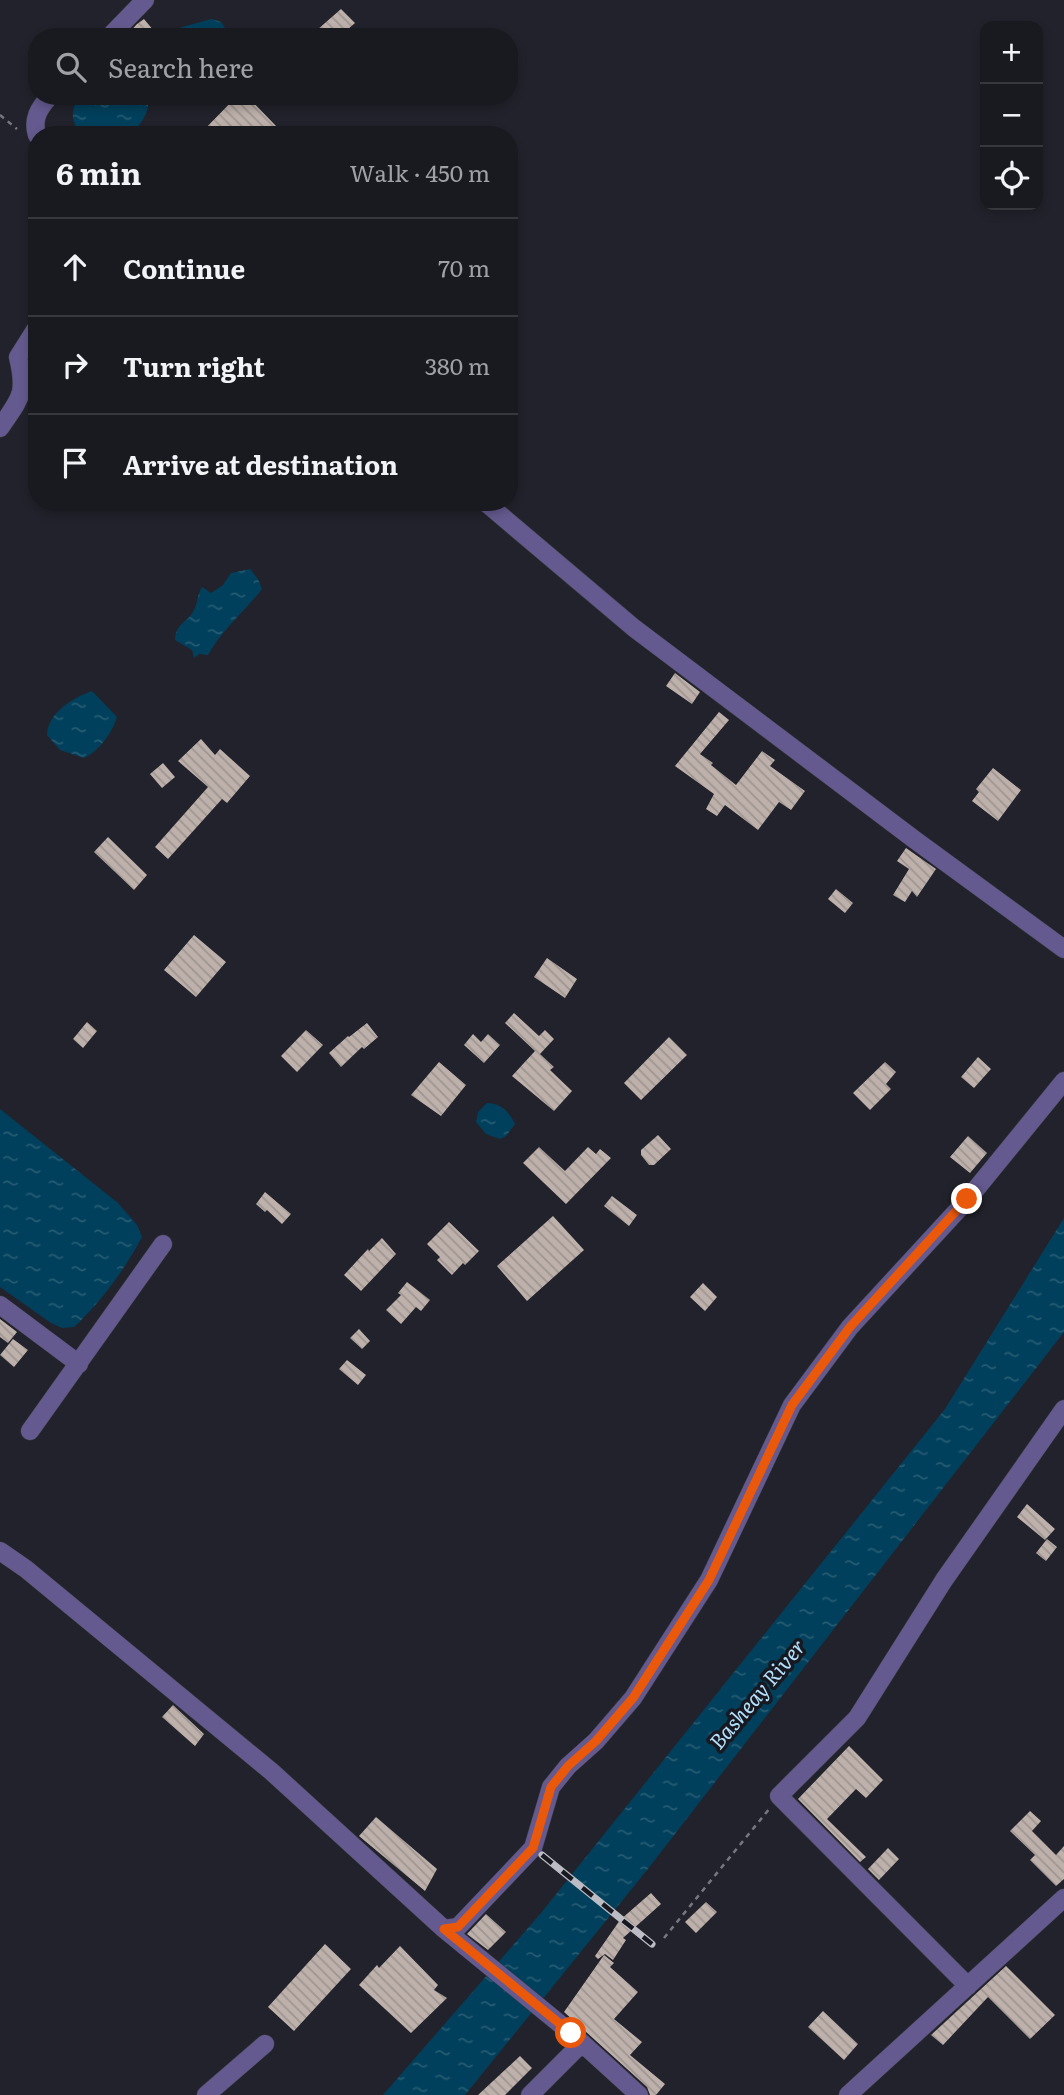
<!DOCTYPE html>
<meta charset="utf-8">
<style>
:root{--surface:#191a20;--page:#222329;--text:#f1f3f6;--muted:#9fa1a5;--line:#37383e}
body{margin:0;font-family:Literata,serif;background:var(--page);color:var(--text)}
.controls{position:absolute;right:21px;top:21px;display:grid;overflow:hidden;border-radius:14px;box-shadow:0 4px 10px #0003}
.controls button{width:63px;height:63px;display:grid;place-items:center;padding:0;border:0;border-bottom:2px solid var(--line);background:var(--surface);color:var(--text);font:35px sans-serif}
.stop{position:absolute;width:21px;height:21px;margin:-16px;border:5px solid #ea580c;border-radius:50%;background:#fff}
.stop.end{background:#ea580c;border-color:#fff;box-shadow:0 2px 7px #0008}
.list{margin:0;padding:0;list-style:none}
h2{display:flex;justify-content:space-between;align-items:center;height:91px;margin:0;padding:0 28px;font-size:30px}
h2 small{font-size:23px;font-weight:400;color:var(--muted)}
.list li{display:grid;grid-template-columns:46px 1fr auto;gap:21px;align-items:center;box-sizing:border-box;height:98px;padding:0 28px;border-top:2px solid var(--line)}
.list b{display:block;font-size:26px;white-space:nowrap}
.list em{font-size:23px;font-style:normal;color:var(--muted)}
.icon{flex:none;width:38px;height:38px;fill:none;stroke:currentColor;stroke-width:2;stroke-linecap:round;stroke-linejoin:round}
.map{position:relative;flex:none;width:1064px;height:2095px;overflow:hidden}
.search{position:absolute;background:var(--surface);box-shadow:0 4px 10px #0003;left:28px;top:28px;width:490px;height:77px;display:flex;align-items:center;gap:18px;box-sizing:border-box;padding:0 24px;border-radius:28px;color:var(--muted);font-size:26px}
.panel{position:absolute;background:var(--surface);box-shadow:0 4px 10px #0003;left:28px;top:126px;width:490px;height:385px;border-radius:28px}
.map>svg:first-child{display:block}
.water{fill:url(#water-ripples)}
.building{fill:url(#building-back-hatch)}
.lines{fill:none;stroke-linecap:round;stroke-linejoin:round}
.minor-casing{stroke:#3e3f47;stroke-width:19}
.path{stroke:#76777f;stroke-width:2.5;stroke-dasharray:5 5;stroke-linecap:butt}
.minor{stroke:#655a8f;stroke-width:18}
.rail-casing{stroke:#bcbcc4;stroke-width:7}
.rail{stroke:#181821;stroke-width:4.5;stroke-dasharray:13;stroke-linecap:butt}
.route{stroke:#ea580c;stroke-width:9}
.labels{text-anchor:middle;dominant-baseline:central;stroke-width:7;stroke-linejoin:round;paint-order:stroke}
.water-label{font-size:21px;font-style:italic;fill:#b4e2fe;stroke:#181821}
</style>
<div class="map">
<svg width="1064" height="2095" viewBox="0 0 1064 2095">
<defs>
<pattern id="water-ripples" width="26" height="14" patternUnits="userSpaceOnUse" patternTransform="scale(1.75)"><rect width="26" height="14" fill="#01405c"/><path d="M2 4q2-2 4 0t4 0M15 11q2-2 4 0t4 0" fill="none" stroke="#255b73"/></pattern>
<pattern id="building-back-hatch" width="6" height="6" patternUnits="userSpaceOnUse" patternTransform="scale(1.75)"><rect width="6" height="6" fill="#beb1ab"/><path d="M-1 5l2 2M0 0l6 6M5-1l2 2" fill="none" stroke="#9e9591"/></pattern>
</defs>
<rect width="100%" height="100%" fill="#21222b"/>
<path class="water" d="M212,19L221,22L231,37H172L182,27Z
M78,96H148C150,113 142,122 131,135H82C70,121 71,112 78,96Z
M250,569L258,579L262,589C244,612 222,630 208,655L199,654L194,658L192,650L175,640C176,622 188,623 194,610C198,603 197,595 202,587L211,593L223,585L231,573Z
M92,691L117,717C112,733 99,751 84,758L60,750L47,735C48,713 72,698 92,691Z
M487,1103C501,1103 509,1112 515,1124L506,1136L500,1139L486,1134L476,1122L478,1112Z
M0,1109L118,1203L137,1225L142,1237C125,1269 101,1302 74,1327L62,1328L51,1323L0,1287Z
M1064,1218V1332L647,1870L465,2095H383L541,1913L945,1409Z"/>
<path class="building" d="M341,9L355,23L339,37H309Z
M144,19L159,37H125L137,24Z
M237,96H247L276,126L267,135H199Z
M675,673L700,692L692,704L666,686Z
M719,712L729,720L700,754L713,763L711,765L736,785L762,751L775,760L770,766L805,791L791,810L779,802L758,830L725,805L717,816L706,809L714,794L675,766Z
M201,739L215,755L220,749L250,776L227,803L222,799L168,859L155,847L208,787L178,761Z
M163,763L175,777L162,788L150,774Z
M993,768L1021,790L998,821L972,801L979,792L976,789Z
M108,837L147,875L134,890L94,852Z
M906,848L936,869L917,897L912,891L905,902L893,895L909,869L897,861Z
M836,889L853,903L845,913L828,899Z
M194,935L226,962L196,997L164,970Z
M547,958L577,979L565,998L534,977Z
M514,1013L539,1036L545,1030L554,1039L540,1054L554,1067L550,1070L572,1091L554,1111L512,1076L535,1051L505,1023Z
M87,1022L97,1031L83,1048L73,1039Z
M367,1023L378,1037L364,1049L362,1047L341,1067L329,1053L348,1036L349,1037Z
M306,1030L323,1045L297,1072L281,1056Z
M473,1034L481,1042L488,1034L500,1045L484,1063L464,1045Z
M669,1037L687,1055L641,1100L624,1083Z
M978,1057L991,1069L974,1088L961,1077Z
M439,1062L466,1085L441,1116L411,1095Z
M885,1062L896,1072L886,1084L891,1089L870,1110L853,1093Z
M658,1135L671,1149L654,1165H649L641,1155V1150Z
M968,1136L987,1153L970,1173L950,1157Z
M539,1147L565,1171L588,1147L596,1154L600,1149L611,1158L566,1204L523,1163Z
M265,1192L291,1214L282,1224L267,1210L265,1212L256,1204Z
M612,1196L637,1215L629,1226L604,1206Z
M553,1216L584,1250L527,1301L497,1266Z
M449,1222L479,1251L465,1265L463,1263L452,1275L437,1260L440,1257L427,1244Z
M382,1238L396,1254L361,1291L344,1275L368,1249L369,1251Z
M407,1282L430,1300L421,1311L416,1307L401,1324L386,1310L401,1295L398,1293Z
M703,1283L717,1297L705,1311L690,1297Z
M0,1319L17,1332L8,1343L0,1337Z
M359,1329L370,1341L362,1349L350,1338Z
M13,1339L28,1350L14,1367L0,1355Z
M347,1360L366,1375L358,1385L339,1369Z
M1027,1504L1055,1529L1045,1540L1017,1517Z
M1047,1539L1057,1547L1046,1561L1036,1553Z
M173,1705L204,1734L195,1746L162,1717Z
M849,1746L883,1780L866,1798L856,1789L827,1819L866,1857L860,1862L798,1799Z
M1030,1811L1041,1821L1032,1831L1056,1855L1064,1846V1879L1056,1886L1030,1860L1035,1855L1010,1831Z
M376,1817L437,1869L425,1891L359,1836Z
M888,1848L899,1859L879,1880L868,1869Z
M651,1893L661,1904L623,1938L626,1940L613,1960L605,1954L598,1959L595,1956L620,1920Z
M706,1902L717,1912L696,1933L685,1922Z
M486,1914L506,1932L488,1950L467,1934Z
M325,1944L351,1969L294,2031L268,2007Z
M400,1946L438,1985L434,1990L447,1998L411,2033L359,1985L377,1965L379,1968Z
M604,1955L614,1963L610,1967L638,1992L614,2019L642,2042L630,2055L665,2084L656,2095H650L647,2087L564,2012Z
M1006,1966L1055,2015L1030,2039L988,1997L943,2045L931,2035Z
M823,2011L858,2044L844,2060L808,2027Z
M520,2056L532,2068L505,2095H478Z"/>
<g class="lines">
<g class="minor-casing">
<path id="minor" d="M109,37L145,0
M37,135C32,119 39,108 50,96
M0,428C20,398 27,395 18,357L37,327
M485,502L634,628L915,840L1064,949
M0,1305L79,1364
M30,1431L163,1244
M0,1551L26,1569L272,1772L444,1929L571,2033L639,2095
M444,1929L458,1927L533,1848L551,1787L568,1766L596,1741L633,1698L709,1580L792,1405L850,1327L967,1200L1064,1081
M968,1986L779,1796L857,1718L944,1580L1064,1409
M206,2095L265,2044
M530,2095L581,2044
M848,2095L1064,1898"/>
</g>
<path class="path" d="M0,115L17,129
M664,1938L770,1808"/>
<use href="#minor" class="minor"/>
<g class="rail-casing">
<path id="rail" d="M542,1855L652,1944"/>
</g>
<use href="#rail" class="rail"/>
</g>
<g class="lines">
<path class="route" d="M571,2033L444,1929L458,1927L533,1848L551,1787L568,1766L596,1741L633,1698L709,1580L792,1405L850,1327L967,1199"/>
</g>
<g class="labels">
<g class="water-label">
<text transform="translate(756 1693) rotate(-50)">Basheay River</text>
</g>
</g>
</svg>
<div class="controls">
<button>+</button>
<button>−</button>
<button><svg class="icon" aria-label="locate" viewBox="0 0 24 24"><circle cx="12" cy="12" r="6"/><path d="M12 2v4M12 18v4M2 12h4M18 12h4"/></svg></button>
</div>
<div class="stop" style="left:571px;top:2033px"></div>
<div class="stop end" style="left:967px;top:1199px"></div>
<div class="search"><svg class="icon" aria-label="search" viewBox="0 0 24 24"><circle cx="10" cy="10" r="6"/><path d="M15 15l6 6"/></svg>Search here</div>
<section class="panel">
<h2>6 min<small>Walk · 450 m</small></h2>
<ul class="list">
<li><svg class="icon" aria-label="ahead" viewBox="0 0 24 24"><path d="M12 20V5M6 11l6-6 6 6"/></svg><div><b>Continue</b></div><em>70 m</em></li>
<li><svg class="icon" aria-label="right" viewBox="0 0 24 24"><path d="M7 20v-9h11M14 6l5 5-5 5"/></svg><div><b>Turn right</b></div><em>380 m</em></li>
<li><svg class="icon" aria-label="arrive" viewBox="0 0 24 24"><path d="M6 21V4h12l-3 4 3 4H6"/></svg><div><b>Arrive at destination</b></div></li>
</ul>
</section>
</div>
